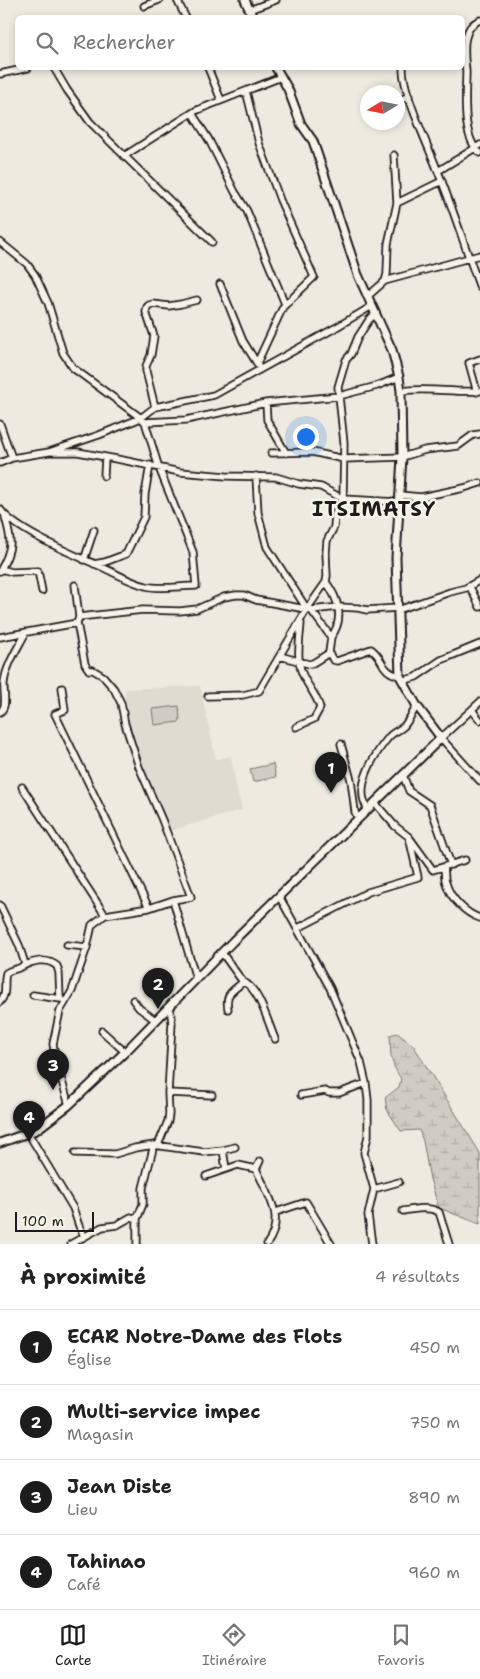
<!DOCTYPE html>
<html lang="fr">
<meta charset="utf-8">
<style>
:root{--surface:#fff;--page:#f2f2f2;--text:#222;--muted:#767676;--line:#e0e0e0;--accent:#1c1c1c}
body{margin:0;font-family:"Shantell Sans",sans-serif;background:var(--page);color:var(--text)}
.compass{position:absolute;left:360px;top:85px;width:45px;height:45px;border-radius:50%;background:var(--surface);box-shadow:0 2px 8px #0003;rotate:260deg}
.scale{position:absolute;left:15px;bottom:12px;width:79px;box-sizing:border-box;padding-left:5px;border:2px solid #1c1c1c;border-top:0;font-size:14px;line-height:18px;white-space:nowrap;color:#1c1c1c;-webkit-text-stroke:4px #f7f3e8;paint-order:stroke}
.you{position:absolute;left:305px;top:436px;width:18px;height:18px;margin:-12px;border:4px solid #fff;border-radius:50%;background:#1a73e8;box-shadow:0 0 0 8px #1a73e833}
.badge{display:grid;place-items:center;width:32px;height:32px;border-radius:50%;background:var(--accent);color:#fff;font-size:16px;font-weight:700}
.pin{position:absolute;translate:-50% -41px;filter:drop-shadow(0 1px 2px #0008)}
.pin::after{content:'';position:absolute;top:26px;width:18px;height:15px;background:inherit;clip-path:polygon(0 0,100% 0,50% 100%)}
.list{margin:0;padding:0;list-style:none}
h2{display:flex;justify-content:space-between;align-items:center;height:65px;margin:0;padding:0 20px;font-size:21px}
h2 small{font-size:16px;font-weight:400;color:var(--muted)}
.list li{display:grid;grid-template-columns:32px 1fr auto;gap:15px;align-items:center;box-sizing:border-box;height:75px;padding:0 20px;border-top:1px solid var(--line)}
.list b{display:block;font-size:19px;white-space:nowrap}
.list p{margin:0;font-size:16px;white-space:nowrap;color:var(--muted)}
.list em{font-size:16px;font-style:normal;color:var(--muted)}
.icon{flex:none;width:28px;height:28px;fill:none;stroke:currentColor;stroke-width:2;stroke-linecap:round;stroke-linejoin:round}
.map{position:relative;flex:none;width:480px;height:1244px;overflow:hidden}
.search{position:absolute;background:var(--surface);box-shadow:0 2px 8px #0003;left:15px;right:15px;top:15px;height:55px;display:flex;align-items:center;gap:12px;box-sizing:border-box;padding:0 18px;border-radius:8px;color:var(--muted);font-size:19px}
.sheet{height:365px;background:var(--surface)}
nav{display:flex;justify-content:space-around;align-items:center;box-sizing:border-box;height:70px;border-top:1px solid var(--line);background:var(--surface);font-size:14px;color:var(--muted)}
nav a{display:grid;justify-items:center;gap:2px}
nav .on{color:var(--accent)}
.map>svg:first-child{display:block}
.built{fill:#dedbd1}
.grass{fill:#cfccc3;stroke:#767470}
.wetland{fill:url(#wetland-marsh);stroke:#767470}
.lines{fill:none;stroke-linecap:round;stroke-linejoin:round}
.minor-casing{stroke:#1c1c1c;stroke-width:9}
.tertiary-casing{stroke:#1c1c1c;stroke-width:11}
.minor{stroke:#f7f3e8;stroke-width:5.5}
.tertiary{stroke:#f7f3e8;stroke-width:7}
.labels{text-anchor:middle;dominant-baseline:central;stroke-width:5;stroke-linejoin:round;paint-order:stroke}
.district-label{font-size:20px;font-weight:bold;letter-spacing:1px;fill:#1c1c1c;stroke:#f7f3e8}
</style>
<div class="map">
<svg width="480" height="1244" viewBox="0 0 480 1244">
<defs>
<pattern id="wetland-marsh" width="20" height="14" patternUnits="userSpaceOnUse" patternTransform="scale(1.25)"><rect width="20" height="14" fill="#cfccc3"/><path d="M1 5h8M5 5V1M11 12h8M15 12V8" fill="none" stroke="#b1afa7"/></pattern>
</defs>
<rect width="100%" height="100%" fill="#eeeae0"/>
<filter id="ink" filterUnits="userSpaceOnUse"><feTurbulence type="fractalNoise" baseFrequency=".02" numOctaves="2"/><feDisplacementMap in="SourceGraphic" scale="10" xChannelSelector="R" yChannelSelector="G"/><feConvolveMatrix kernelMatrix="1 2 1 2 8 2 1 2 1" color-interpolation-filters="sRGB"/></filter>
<g filter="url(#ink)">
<path class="built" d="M200,686L216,759L231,756L236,786L242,810L169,831L131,736L125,712V689Z"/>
<path class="grass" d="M179,706L180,722L154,725L152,709Z
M273,764L276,777L253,782L250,769Z"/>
<path class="wetland" d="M397,1033L413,1045L480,1153V1224L439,1208L430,1179L423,1141L419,1130L401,1131L387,1110L385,1098L399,1087L401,1079C389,1059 391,1057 390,1035Z"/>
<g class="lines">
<g class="minor-casing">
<path id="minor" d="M177,0L186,18
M144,6L159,0
M249,10L276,0
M480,20C472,23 468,28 466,37C463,47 465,61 466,71C466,94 461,137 480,153
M54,68L67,90L90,122L212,242
M208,68L221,100
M403,68C403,93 427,143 437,169C453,208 465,248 480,288
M0,74L28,68
M246,91L259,143L280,200L314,277L283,307L257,363
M398,101L409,96
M192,113L209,140L235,192L247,211L285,304
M124,156L195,111L281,77
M438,171L480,145
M397,203L442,181
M0,242L27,264L35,275L48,303L63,353L73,368L141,418L145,422L159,468L193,552L196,586C180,586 161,590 146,586C132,583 119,575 106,569C80,557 16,532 0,509
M385,281L480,255
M220,284L243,341L258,365
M368,296L385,281L387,274L388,244L397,203L394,155
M401,391C428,387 453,393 480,391
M477,392L469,363L480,359
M266,403L267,420L286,453
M155,407L146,371V366L151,355L154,336L146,312L147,307L149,305L153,304L169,306L181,304L197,300
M145,422L186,420L266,403L339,396L377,386L399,377
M0,424L12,458
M52,452H78L122,460L180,472L226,476L276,477L299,484L321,487L343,499L398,502
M271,453L312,452L344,459L402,457L425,450L458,446L473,435L480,434
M0,463L12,458L49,452L99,435L141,418L155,407L214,395L335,328L372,306
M104,476L105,458
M256,476L258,513L267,547L307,609
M399,495L421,497L464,488L480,483
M84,560L94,530
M94,564L105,562L126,554L144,517L145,494L150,465
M1,569L12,572L38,571L42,591
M0,571C13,548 12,541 5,517
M326,582C338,598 345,619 331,637
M470,587L480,607
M311,610L339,607L358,608L367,610L398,608
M398,610L450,592L466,588L480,580
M79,617L143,610L180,611L197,609L224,597L236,595H244L256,600L311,610L331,637L329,653L333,660L337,661L371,649C385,659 379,671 400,676
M0,637L77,623
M280,656L309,664L313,663L329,653
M402,681L416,677L441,660L480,644
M62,688L65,710L55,714L149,908
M208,696L243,695L259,691L307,609L326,582L327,576L326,553L327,541L334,527L335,514L339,505L343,499L344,443L338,387L346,360L351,354L358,337L369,320L376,313
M480,702L441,738L480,781
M472,710L480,720
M0,712C8,707 3,692 4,683C6,665 18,648 26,632
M296,727L314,719L320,708C317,695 307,686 302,673C296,658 300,639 301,623
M341,744L351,780L355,812L358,819
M403,775L409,791L430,805L451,865
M22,787L105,915
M375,803L395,826L409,837L433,870L465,860
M368,809C353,788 374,755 388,738C392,732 399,731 404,726C409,720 413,712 417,706
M444,867C445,872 444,878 446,883C450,898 466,914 480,918
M279,896L330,988L361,1062L366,1083L368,1100V1136L364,1153L374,1189L368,1215L372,1244
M173,900L196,979
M0,905L19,945L25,964
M298,928L368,892L418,877L409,837
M67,945L87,947
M222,953L243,982C258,986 269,1025 275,1039
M33,995L61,999
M133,1000L139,1008L155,1020
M0,1002C8,993 3,983 6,973C11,969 16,970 21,967C33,961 46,957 57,966L59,973L60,998
M228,1009C225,993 232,992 243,982
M102,1031L125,1052
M168,1093L212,1095
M301,1095L325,1091L329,1093H339L366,1083
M69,1105L56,1061L53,1044L60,1011L72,991L87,947L92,925L105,915L149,908L173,900L191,897L162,820L139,767L125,724L121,703L114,689L103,676L93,670H89L85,664L77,623L79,617L75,585
M28,1133L73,1208L79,1226L84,1236
M158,1145L168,1121L169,1114L168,1093L172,1023L170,1006
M223,1150L226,1169
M75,1153L115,1154L135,1148L154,1145L204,1152L223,1150L235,1147
M256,1169C268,1195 286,1217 267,1244
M206,1176L238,1165L256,1169L260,1161
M374,1189L399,1182
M403,1211C414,1209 429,1206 439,1212L449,1244
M276,1212L306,1202L331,1244
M71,1244L102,1227L117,1225L131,1217L137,1219
M137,1244V1219L143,1204V1188L154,1145"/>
</g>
<g class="tertiary-casing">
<path id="tertiary" d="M245,0L253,18
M0,1143L36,1130L69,1105L125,1052L233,941L441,738L417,706L400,676L396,558L402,457L401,391L399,377L392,350L358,275L313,141L301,124L288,89L276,68"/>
</g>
<use href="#minor" class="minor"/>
<use href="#tertiary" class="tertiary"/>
</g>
</g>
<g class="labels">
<g class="district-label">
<text x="374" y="509">ITSIMATSY</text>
</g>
</g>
</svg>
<svg class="compass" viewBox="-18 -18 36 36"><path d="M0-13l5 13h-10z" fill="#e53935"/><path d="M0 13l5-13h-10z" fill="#767676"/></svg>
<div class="scale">100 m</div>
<div class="you"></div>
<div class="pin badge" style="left:331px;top:793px">1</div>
<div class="pin badge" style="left:158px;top:1009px">2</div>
<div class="pin badge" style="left:53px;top:1090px">3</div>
<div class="pin badge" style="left:29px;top:1142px">4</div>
<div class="search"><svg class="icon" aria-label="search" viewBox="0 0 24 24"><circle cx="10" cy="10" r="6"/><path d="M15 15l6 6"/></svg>Rechercher</div>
</div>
<section class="sheet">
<h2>À proximité<small>4 résultats</small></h2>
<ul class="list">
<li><span class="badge">1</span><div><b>ECAR Notre-Dame des Flots</b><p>Église</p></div><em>450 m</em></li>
<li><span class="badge">2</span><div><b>Multi-service impec</b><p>Magasin</p></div><em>750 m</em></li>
<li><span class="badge">3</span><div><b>Jean Diste</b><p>Lieu</p></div><em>890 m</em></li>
<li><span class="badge">4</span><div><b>Tahinao</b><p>Café</p></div><em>960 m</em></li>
</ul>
</section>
<nav>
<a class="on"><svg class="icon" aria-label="map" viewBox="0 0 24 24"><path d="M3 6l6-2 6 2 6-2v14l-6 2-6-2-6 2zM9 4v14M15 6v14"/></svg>Carte</a>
<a><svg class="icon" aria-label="directions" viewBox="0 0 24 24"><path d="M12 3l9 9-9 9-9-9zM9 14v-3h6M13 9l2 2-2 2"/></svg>Itinéraire</a>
<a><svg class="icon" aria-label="saved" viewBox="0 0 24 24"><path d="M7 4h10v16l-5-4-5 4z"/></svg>Favoris</a>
</nav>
